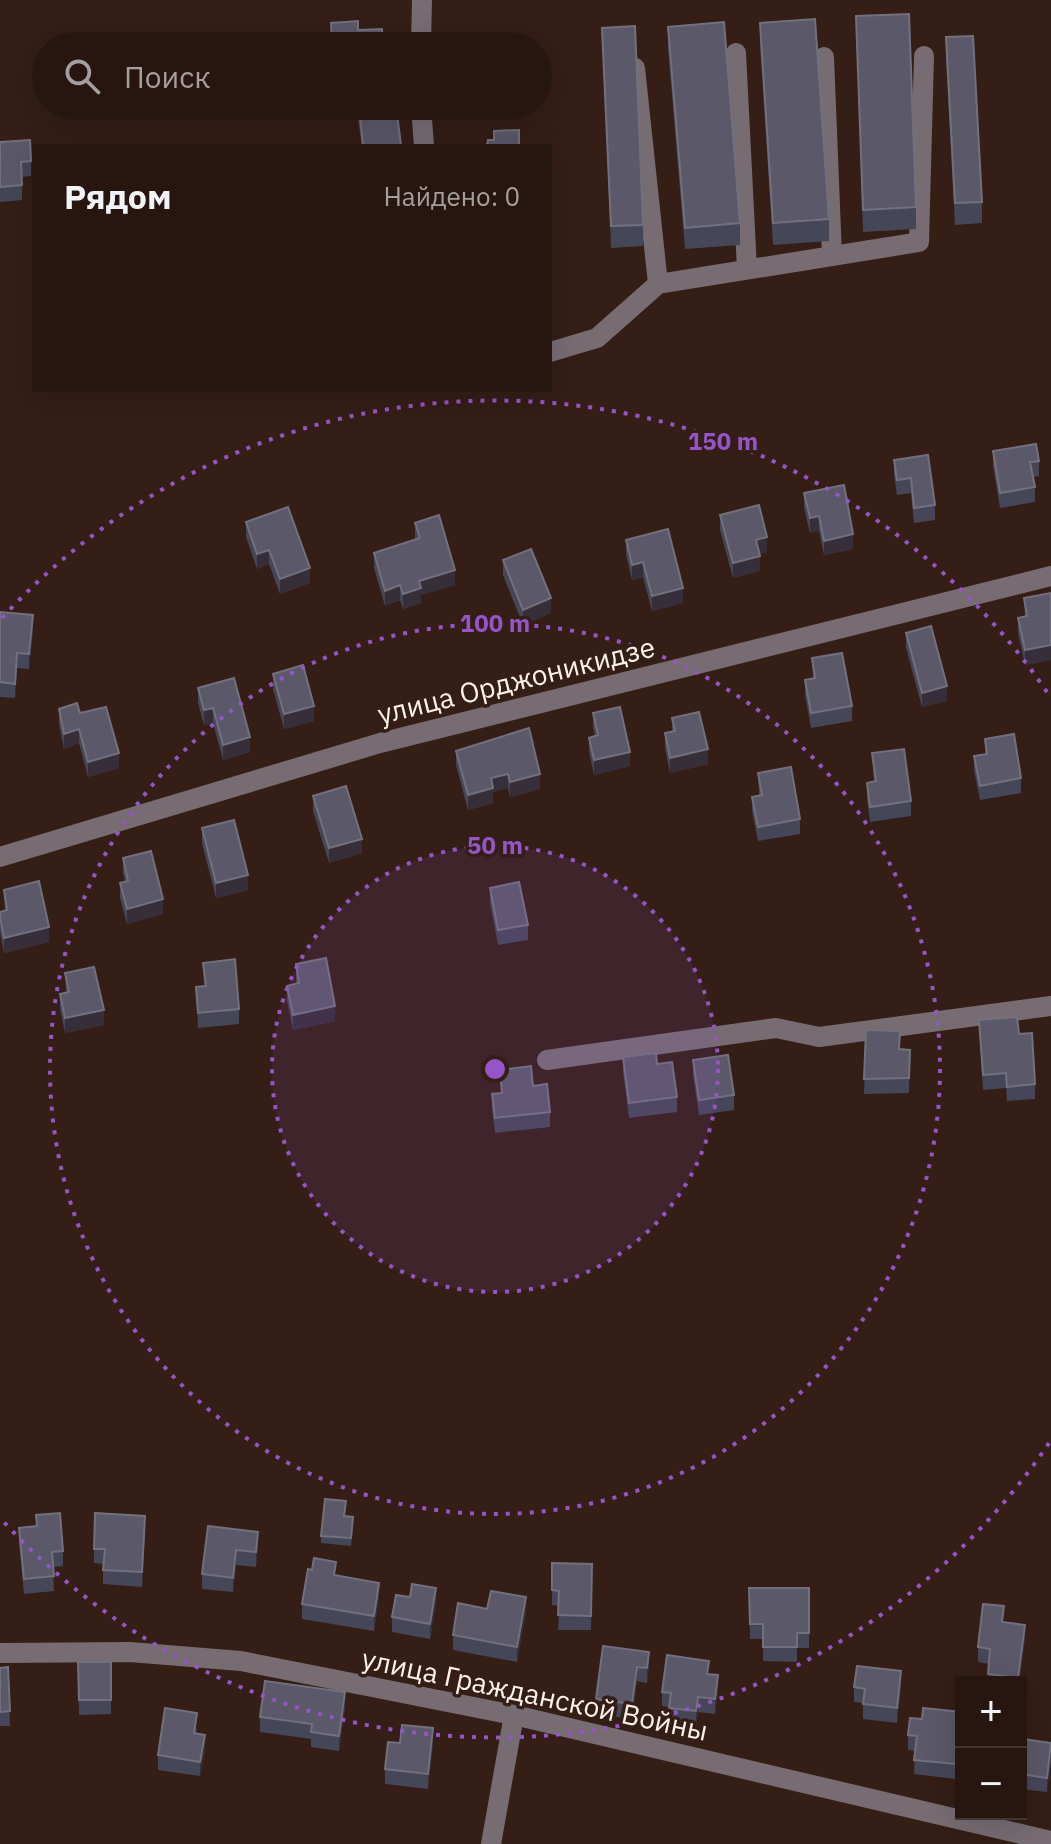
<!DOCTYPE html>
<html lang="ru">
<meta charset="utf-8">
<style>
:root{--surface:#271610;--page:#33231e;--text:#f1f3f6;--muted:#a49f9f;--line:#433530}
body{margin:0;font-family:"IBM Plex Sans",sans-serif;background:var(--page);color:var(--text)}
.controls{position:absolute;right:24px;bottom:24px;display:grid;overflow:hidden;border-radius:0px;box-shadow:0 8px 32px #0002}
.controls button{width:72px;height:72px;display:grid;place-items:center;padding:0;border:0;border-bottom:2px solid var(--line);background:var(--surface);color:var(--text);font:40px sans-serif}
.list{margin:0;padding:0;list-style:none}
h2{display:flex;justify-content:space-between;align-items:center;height:104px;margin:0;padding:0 32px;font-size:34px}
h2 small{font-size:26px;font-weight:400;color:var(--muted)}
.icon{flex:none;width:44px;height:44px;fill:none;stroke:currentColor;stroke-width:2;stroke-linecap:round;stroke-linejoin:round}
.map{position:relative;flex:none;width:1051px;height:1844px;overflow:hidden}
.search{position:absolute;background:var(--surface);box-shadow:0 8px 32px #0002;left:32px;top:32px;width:520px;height:88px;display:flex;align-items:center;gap:20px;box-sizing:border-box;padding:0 28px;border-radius:44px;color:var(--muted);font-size:30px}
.panel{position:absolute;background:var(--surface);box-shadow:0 8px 32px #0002;left:32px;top:144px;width:520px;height:248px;border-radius:0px}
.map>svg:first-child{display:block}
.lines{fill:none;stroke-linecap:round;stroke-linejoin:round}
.minor{stroke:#766c72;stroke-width:20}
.wall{fill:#464659}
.shaded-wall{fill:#362e38}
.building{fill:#5a5869;stroke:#73707e;stroke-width:2}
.ring{fill:none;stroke:#9554c8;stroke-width:4;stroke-dasharray:4 8}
.labels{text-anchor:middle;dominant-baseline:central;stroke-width:7;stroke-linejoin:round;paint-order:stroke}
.street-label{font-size:28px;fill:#fef2ed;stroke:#341e16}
.centre{fill:#9554c8;stroke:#341e16;stroke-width:4}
.ring-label{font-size:24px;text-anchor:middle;font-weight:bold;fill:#9554c8;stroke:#341e16;stroke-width:7;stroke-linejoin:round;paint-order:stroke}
</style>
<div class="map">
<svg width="1051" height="1844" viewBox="0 0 1051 1844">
<rect width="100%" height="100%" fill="#341e16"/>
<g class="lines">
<path class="minor" d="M421,46L422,0
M736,53L747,269
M824,57L832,256
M635,68L658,284
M421,106L424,146
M550,352L597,338L658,284L919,242L924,56
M0,857L380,743L1051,576
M547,1060L776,1028L819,1037L1051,1006
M0,1653L130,1652L241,1661L514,1715L1051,1841
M491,1844L514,1715"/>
</g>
<path class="wall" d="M856,16L916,207V229L863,232Z
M760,23L829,219V241L773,245L760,44Z
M668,27L740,223V245L685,249L668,48Z
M602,28L643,225V246L611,248Z
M946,37L982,202V223L955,225L946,59Z
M358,106H396L401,146H362L358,119Z
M498,106H522V116H507V111L498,112Z
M0,142L31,161V176L22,177V200L0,202Z
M993,451L1039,461V476L1033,477L1035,487V502L1000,508L993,466Z
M894,460L935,505V520L914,523L911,493L897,495L894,475Z
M804,493L853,549L824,555L819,531L810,533L804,508Z
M720,515L767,552L759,554L760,571L733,578L720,530Z
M246,522L310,583L280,594L269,564L257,569L246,537Z
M415,523L455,585L421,595V603L403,609L400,600L385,606L374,568V553L415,539Z
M626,540L683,603L652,611L643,577L632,580L626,555Z
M503,560L551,613L523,625L503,575Z
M1051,593V660L1025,665L1018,633V618L1025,617L1024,598Z
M0,612L33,630L29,669L17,668L15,698L0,697Z
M906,633L947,701L922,707L906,648Z
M812,658L852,706V721L811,728L805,695V680L813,679Z
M273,674L314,721L284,729L273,689Z
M198,688L250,752L223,760L213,723L204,725L198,703Z
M59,709L80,713L119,768L88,777L79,743L64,749L59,724Z
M593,713L630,766L594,775L589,752V738L595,736L593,728Z
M672,718L708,764L670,773L665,748V733L672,732Z
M985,739L1021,778V793L980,800L974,770V756L985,754Z
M456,751L540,789L510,797L508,788L493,792V803L468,810L456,765Z
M872,753L911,801V816L870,822L867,798V783L874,782Z
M758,773L800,819V834L758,841L752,811V797L759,795Z
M313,796L362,853L329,863L313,811Z
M202,828L248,890L216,898L202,843Z
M123,858L163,914L127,924L120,898V883L125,882L123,873Z
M490,888L528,925V940L498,945L490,903Z
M4,890L49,942L4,953L0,932V912L5,910Z
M203,963L239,1009V1024L198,1028L196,987L204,986Z
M296,964L335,1021L293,1030L287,1001V986L296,984Z
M65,973L104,1025L65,1033L60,1009V994L66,993Z
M979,1020L1019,1034L1035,1084V1099L1007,1101L1006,1088L983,1090Z
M866,1030L900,1049L910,1050L909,1093L864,1094Z
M623,1057L657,1064L677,1097V1112L629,1118L623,1072Z
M693,1060L734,1095V1110L699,1115L693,1075Z
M500,1070L533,1086L550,1112V1127L495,1133L492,1109V1094L501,1093Z
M36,1515L63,1551V1566L53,1567L54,1591L24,1594L19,1543V1528L36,1526Z
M353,1524L351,1546L321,1543V1536Z
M208,1526L258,1547L256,1567L236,1565L233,1592L202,1589V1574Z
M145,1531L142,1587L103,1584V1564L94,1563V1549Z
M552,1563L592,1564L591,1630H558L559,1606L552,1605Z
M336,1576L379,1598L374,1631L302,1619V1604Z
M749,1588H809V1648H797V1662L763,1661V1639H750Z
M436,1603L430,1639L392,1632V1617Z
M487,1609L526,1612L517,1662L453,1650V1635Z
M1003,1622L1025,1640L1019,1682H988L989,1664L978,1662V1647Z
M603,1646L649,1667L647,1683L637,1681L632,1719L596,1714V1699Z
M78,1662H111V1714L79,1715Z
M8,1667L10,1726H0V1668Z
M709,1674L718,1690L715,1714L698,1712L696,1726L669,1723V1707L662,1706V1692Z
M901,1686L897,1723L863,1719V1703L854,1702V1687Z
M345,1707L339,1751L311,1747V1739L260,1732V1717Z
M961,1712V1734L956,1779L914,1774L915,1751L908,1750V1735L922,1719Z
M197,1728L196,1733L205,1750L200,1776L158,1770V1755Z
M400,1743H433L428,1789L385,1784V1769Z
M1051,1743L1047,1792L1021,1789V1752Z"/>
<path class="shaded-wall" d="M819,516V531L810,533V518Z
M853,534V549L824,555V541Z
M767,537V552L756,555V540Z
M269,550V564L257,569V554Z
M760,556V571L733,578V563Z
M643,562V577L632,580V565Z
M310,568V583L280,594V579Z
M455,570V585L421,595V603L403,609V594L419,581Z
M400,585V600L385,606V591Z
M683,588V603L652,611V596Z
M551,598V613L523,625V610Z
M33,615V630L29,669V654Z
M1051,645V660L1025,665V650Z
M17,653V668L15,698V684Z
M947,686V701L922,707V693Z
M314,706V721L284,729V714Z
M213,708V723L204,725V710Z
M79,729V743L64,749V734Z
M250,737V752L223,760V745Z
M708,749V764L670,773V758Z
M630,752V766L594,775V760Z
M119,753V768L88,777V762Z
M508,774V788L493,792V803L468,810V795L491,778Z
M540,774V789L510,797V782Z
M362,839V853L329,863V848Z
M248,875V890L216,898V883Z
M163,899V914L127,924V909Z
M49,927V942L4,953V938Z
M335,1006V1021L293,1030V1015Z
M104,1010V1025L65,1033V1018Z
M145,1516V1531L142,1587V1572Z
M258,1532V1547L256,1567V1552Z
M236,1550V1565L233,1592V1578Z
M379,1583V1598L374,1631V1616Z
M436,1588V1603L430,1639V1624Z
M526,1597V1612L517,1662V1647Z
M1025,1625V1640L1019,1682H1018Z
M649,1652V1667L647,1683V1668Z
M637,1667V1681L632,1719V1704Z
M901,1671V1686L897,1723V1708Z
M718,1675V1690L715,1714V1699Z
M345,1692V1707L339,1751V1736Z
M698,1697V1712L696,1726V1711Z
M961,1719V1734L956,1779V1764Z
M433,1728V1743L428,1789V1774Z
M205,1735V1750L200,1776V1762Z
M1051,1749V1764L1047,1792V1778Z"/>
<path class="building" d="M909,14L916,207L863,210L856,16Z
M815,19L829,219L773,223L760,23Z
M358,21V30L382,29L383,46H332L331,23Z
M724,22L740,223L685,228L668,27Z
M635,26L643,225L611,226L602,28Z
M518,35L519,46H485V37Z
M973,36L982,202L955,203L946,37Z
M359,106H396L401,145L363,146Z
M519,130V146H483L487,145L488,140H494V131Z
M30,140L31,161L21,162L22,185L0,187V142Z
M1036,444L1039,461L1030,462L1035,487L1000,493L993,451Z
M928,455L935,505L914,508L911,478L897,480L894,460Z
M844,485L853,534L824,541L819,516L810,518L804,493Z
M759,505L767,537L756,540L760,556L733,563L720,515Z
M288,507L310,568L280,579L269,550L257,554L246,522Z
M439,515L455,570L419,581L421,588L403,594L400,585L385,591L374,553L420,538L415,523Z
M668,529L683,588L652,596L643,562L632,565L626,540Z
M531,549L551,598L523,610L503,560Z
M1051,593V645L1025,650L1018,618L1027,616L1024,598Z
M0,612L33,615L29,654L17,653L15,684L0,682Z
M931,626L947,686L922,693L906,633Z
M842,653L852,706L811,713L805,680L815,678L812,658Z
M303,665L314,706L284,714L273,674Z
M234,678L250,737L223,745L213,708L204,710L198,688Z
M77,703L80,713L106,707L119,753L88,762L79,729L64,734L59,709Z
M620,707L630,752L594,760L589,738L598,735L593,713Z
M699,712L708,749L670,758L665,733L675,731L672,718Z
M529,728L540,774L510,782L508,774L491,778L493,788L468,795L456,751Z
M1014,734L1021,778L980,786L974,756L987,754L985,739Z
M904,749L911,801L870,807L867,783L876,781L872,753Z
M791,767L800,819L758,827L752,797L762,795L758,773Z
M346,786L362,839L329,848L313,796Z
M234,820L248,875L216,883L202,828Z
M151,851L163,899L127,909L120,883L128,881L123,858Z
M39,881L49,927L4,938L0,917V912L7,910L4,890Z
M519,882L528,925L498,930L490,888Z
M326,958L335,1006L293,1015L287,986L299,983L296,964Z
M235,959L239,1009L198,1013L196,987L206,986L203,963Z
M94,967L104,1010L65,1018L60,994L69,992L65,973Z
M1017,1017L1019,1034L1032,1033L1035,1084L1007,1087L1006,1073L983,1075L979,1020Z
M866,1030L900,1031L899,1049L910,1050L909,1078L864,1079Z
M656,1053L657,1064L672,1062L677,1097L629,1103L623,1057Z
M728,1055L734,1095L699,1100L693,1060Z
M531,1066L533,1086L547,1084L550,1112L495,1118L492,1094L502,1093L500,1070Z
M325,1499L346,1501L344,1516L353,1517L351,1538L321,1536Z
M60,1513L63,1551L52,1552L54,1576L24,1579L19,1528L37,1526L36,1515Z
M95,1513L145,1516L142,1572L103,1570L105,1549H94Z
M208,1526L258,1532L256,1552L236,1550L233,1578L202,1574Z
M314,1558L336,1562L334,1575L379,1583L374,1616L302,1604L308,1569L312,1570Z
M552,1563L592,1564L591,1616L558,1615L559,1591L552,1590Z
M412,1584L436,1588L430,1624L392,1617L396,1595L410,1597Z
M749,1588H809V1633H797V1647H763V1624H750Z
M491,1591L526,1597L517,1647L453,1635L458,1603L487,1609Z
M983,1604L1004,1606L1002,1622L1025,1625L1018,1678L988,1674L990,1649L978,1647Z
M603,1646L649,1652L647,1668L637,1667L632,1704L596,1699Z
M667,1655L709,1661L707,1674L718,1675L715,1699L698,1697L696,1711L669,1708L671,1693L662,1692Z
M78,1662H111V1700H79Z
M857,1666L901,1671L897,1708L863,1704L865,1689L854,1687Z
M8,1667L10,1711L0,1712V1668Z
M265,1681L345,1692L339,1736L311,1732L312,1724L260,1717Z
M165,1708L197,1713L194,1733L205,1735L200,1762L158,1755Z
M923,1708L961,1712L956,1764L914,1760L917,1736L908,1735L910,1718L922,1719Z
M402,1725L433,1728L428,1774L385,1769L388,1742L400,1743Z
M1023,1739L1051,1743L1047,1778L1021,1774V1752Z"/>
<circle cx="495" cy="1069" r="223" fill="#9554c8" fill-opacity=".12"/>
<g class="ring">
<circle cx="495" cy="1069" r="223"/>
<circle cx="495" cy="1069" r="445"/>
<path d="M1049 1443A668 668 0 0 1 2 1520M2 618A668 668 0 0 1 1049 695"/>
</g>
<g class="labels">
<g class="street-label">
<text transform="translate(516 680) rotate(-14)">улица Орджоникидзе</text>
<text transform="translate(535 1694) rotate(12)">улица Гражданской Войны</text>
</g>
</g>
<circle cx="495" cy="1069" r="12" class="centre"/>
<g class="ring-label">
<text x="723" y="450">150 m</text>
<text x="495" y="632">100 m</text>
<text x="495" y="854">50 m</text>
</g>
</svg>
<div class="controls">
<button>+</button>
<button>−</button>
</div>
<div class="search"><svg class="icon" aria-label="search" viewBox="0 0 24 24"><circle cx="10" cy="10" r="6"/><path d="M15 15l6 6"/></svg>Поиск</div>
<section class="panel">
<h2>Рядом<small>Найдено: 0</small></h2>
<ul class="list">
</ul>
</section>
</div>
